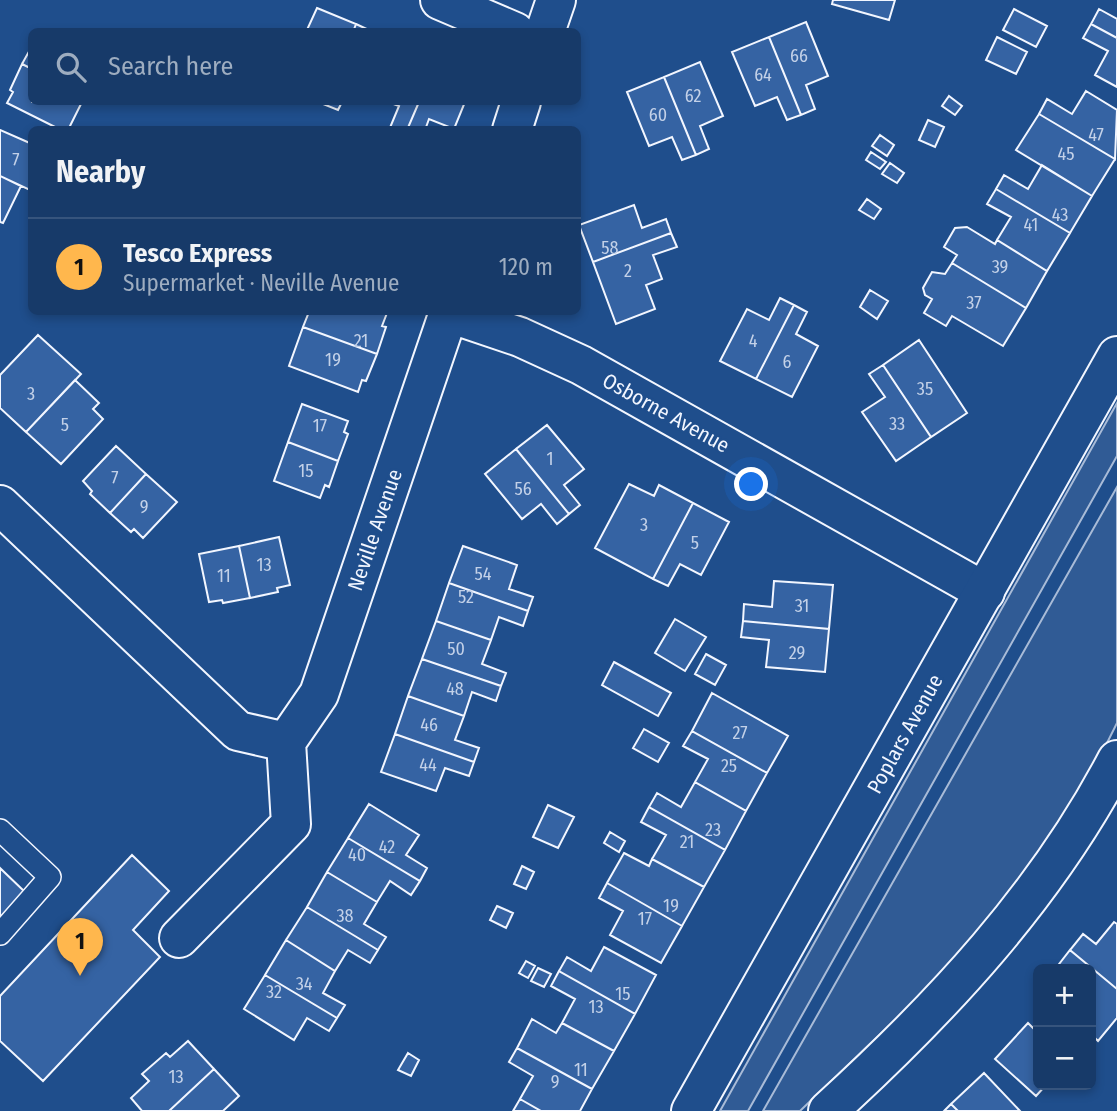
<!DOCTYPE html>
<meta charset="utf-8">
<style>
:root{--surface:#173a69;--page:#244571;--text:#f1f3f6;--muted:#9eadc0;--line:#36547d;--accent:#ffb74d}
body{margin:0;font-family:"Fira Sans Condensed",sans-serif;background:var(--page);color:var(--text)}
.controls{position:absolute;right:21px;bottom:21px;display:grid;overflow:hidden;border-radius:10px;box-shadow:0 4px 10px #0003}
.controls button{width:63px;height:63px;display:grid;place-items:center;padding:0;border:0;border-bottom:2px solid var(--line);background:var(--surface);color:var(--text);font:35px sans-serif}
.you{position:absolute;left:752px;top:485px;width:24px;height:24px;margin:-18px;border:5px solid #fff;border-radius:50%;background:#1a73e8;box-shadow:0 0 0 10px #1a73e833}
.badge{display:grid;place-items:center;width:46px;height:46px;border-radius:50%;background:var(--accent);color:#111;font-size:23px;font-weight:700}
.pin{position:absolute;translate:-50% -58px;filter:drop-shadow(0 2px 4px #0008)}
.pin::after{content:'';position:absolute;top:37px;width:24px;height:21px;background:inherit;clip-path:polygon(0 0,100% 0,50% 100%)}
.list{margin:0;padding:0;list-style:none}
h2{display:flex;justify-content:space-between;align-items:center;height:91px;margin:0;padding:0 28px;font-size:30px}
h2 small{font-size:23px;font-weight:400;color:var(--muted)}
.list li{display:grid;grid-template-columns:46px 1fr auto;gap:21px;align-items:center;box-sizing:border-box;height:98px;padding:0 28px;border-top:2px solid var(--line)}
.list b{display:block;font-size:26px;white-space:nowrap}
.list p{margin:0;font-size:23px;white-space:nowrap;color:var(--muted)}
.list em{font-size:23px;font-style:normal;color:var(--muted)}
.icon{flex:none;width:38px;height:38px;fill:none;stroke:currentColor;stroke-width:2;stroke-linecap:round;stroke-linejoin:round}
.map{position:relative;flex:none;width:1117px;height:1111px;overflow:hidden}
.search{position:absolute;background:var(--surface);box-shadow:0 4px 10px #0003;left:28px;top:28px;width:553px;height:77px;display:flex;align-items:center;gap:18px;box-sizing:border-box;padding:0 24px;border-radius:10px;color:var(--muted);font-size:26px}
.panel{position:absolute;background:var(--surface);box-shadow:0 4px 10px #0003;left:28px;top:126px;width:553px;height:189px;border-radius:10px}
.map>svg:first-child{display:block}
.built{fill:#305b95;stroke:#a8bbd7;stroke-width:2}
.building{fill:#3563a3;stroke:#f2f6ff;stroke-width:2}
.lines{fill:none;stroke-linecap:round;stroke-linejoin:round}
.service-casing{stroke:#f2f6ff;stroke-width:24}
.minor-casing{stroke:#f2f6ff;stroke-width:42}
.tertiary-casing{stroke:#f2f6ff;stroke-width:42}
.service{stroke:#1f4e8c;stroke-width:21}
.minor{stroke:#1f4e8c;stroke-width:38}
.tertiary{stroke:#1f4e8c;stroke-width:38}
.labels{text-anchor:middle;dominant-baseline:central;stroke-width:5;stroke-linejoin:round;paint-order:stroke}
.number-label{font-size:18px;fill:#c3d1e8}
.street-label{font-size:21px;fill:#f2f6ff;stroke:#1f4e8c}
</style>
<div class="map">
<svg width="1117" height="1111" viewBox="0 0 1117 1111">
<rect width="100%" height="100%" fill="#1f4e8c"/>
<path class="built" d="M1117,403V456L748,1111H720Z
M1117,487V723L1093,771L1058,830L981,928L920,996L800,1111H763Z"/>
<path class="building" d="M833,0H895L889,20L832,4Z
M317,8L356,24L353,32H306Z
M1014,9L1047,26L1036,47L1003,30Z
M1099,9L1117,19V38L1091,24Z
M806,22L828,76L806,85L815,109L801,115L769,37Z
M356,24L373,32H353Z
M1091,24L1117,38V87L1095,75L1108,51L1083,38Z
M769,37L801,115L787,120L777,97L755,106L732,52Z
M997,37L1027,52L1016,74L986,60Z
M32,46V69L22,64Z
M700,62L723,116L700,126L709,149L696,155L664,77Z
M22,64L32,69V102H82L68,130H61L7,103L13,92L10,90Z
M664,77L696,155L682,160L672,137L649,146L627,92Z
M1086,91L1117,110L1115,159L1039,114L1047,99L1072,114Z
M949,96L962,106L955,115L942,106Z
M324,102H342L338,110L323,104Z
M388,102H419L407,130H389L399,106Z
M419,102H465L454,129L429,119L425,130H407Z
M1039,114L1115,159L1092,196L1016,150Z
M928,120L944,127L935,147L919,140Z
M0,130L32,144V191L0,176Z
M880,135L894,145L887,156L872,146Z
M871,152L886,162L880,169L866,160Z
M890,163L904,173L897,183L882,174Z
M1042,165L1092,196L1070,233L996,189L1004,175L1028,189Z
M0,176L21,186L3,223L0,222Z
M996,189L1070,233L1047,271L997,240L1011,217L987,204Z
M867,199L881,209L874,219L859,210Z
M634,205L642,228L666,219L671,233L593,262L579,225Z
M967,227L995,244L997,240L1047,271L1026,308L952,263L957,255L944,247L955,228Z
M671,233L677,247L653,255L662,279L646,285L655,309L616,324L593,262Z
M952,263L1026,308L1003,346L952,316L946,326L924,313L932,299L925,295L923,288L932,272L945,274Z
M870,290L888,301L877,319L860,307Z
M780,298L794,305L756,379L720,361L747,309L769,320Z
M794,305L807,312L796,334L818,346L792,397L756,379Z
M309,312L387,313L382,326L386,327L377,354L303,327Z
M303,327L377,354L366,381L362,380L358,392L289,366Z
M38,335L81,374L26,432L0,408V375Z
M919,340L967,413L931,437L883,365Z
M883,365L931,437L896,461L862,412L885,397L869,374Z
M75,380L99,403L93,409L103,419L61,464L26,432Z
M302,404L348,421L344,432L348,434L338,461L288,442Z
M547,425L584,469L564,485L580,505L569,514L516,449Z
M288,442L338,461L329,487L325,485L320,498L274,481Z
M116,446L146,474L110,513L90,494L92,491L83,481Z
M516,449L569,514L557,524L541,504L522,519L485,474Z
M146,474L177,502L143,538L134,529L131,532L110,513Z
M629,484L654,496L659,485L693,503L653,579L595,548Z
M693,503L729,522L701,575L680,564L668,586L653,579Z
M279,537L290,585L277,588L278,592L250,598L239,546Z
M239,546L250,598L223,603L222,600L209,602L199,554Z
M463,546L517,565L509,589L533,597L528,611L449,583Z
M774,581L833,585L829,629L743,621L744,604L772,607Z
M449,583L528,611L523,626L499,617L491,640L436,621Z
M675,619L706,637L685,671L655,653Z
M436,621L491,640L482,664L506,673L501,686L422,659Z
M743,621L829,629L825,672L766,667L769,640L741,637Z
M706,654L726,665L715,685L695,674Z
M422,659L501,686L496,701L472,692L464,716L408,696Z
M614,662L671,693L658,716L602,685Z
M712,693L788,736L767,773L692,731Z
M408,696L464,716L455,740L479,748L474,762L395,734Z
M644,729L669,743L658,762L633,748Z
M692,731L767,773L746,811L695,782L708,759L683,746Z
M395,734L474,762L469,776L445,768L436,791L381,772Z
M695,782L746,811L725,850L649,807L657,793L681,807Z
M369,804L419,835L406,855L427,868L420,881L348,838Z
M548,805L574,817L558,848L533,837Z
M649,807L725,850L704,887L652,859L666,835L641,822Z
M610,832L625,841L619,852L604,843Z
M348,838L420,881L411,895L390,881L377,902L327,872Z
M624,853L649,866L652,859L704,887L682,926L607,883Z
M132,855L169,891L133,930L160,957L43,1081L0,1041V996Z
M522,866L534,872L526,889L514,884Z
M0,868L25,892L0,918Z
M327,872L377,902L364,924L386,937L378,950L307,907Z
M607,883L682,926L661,963L610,935L623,911L599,898Z
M497,906L513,913L506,928L490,920Z
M307,907L378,950L370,963L348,950L335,971L286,940Z
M1114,922L1117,924V989L1070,950L1083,934L1096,944Z
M286,940L335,971L323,993L345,1005L337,1018L265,975Z
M604,947L656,975L635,1014L559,971L567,957L591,971Z
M1070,950L1117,989V1018L1098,1041L1091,1034V969L1056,968Z
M526,961L535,966L528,978L519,973Z
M538,968L551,974L544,987L531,981Z
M559,971L635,1014L614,1051L562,1023L575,999L551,986Z
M265,975L337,1018L329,1031L307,1018L294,1040L244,1009Z
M532,1019L556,1033L562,1023L614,1051L592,1089L517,1048Z
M1028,1023L1038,1033V1085H1046L1036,1096L995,1059Z
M188,1041L214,1069L169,1111H142L131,1098L149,1081L142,1074L166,1053L170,1057Z
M517,1048L592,1089L580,1111H541L520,1099L533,1076L509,1062Z
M408,1053L419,1060L411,1076L398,1070Z
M214,1069L239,1096L223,1111H169Z
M984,1073L1020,1111H958L951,1104Z
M520,1099L541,1111H513Z
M951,1104L958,1111H944Z"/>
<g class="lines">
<g class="service-casing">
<path id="service" d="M0,830L50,877L0,934"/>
</g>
<g class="minor-casing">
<path id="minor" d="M440,0L515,32
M545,32L556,0
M512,130L521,102
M449,313L520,337L581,365L985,592
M0,505L238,731L286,742L319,694L449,312
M179,938L291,824L286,742
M828,1111C941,1008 1046,896 1117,760"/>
</g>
<g class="tertiary-casing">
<path id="tertiary" d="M691,1111L1117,356"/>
</g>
<use href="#service" class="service"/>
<use href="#minor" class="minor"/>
<use href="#tertiary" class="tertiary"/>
</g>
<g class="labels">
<g class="number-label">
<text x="799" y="56">66</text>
<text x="763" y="75">64</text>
<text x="693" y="96">62</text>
<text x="658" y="115">60</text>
<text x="1096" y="135">47</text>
<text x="1066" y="154">45</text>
<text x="16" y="160">7</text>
<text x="1060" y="215">43</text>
<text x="1031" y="225">41</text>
<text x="610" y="248">58</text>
<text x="1000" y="267">39</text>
<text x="628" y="271">2</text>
<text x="974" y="303">37</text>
<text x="361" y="341">21</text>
<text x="753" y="341">4</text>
<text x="333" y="360">19</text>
<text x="787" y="362">6</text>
<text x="925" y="389">35</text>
<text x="31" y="394">3</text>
<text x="897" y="424">33</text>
<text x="65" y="425">5</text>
<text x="320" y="426">17</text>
<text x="550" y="459">1</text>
<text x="306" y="471">15</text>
<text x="115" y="478">7</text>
<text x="523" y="489">56</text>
<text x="144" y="507">9</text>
<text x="644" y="525">3</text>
<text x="695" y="543">5</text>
<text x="264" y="565">13</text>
<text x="483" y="574">54</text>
<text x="224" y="576">11</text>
<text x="466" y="597">52</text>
<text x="802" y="606">31</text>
<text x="456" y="649">50</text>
<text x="797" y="653">29</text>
<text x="455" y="689">48</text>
<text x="429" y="725">46</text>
<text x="740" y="733">27</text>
<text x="428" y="765">44</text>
<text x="729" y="766">25</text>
<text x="713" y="830">23</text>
<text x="687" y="842">21</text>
<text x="387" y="847">42</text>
<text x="357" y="855">40</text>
<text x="671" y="906">19</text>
<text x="345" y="916">38</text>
<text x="645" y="919">17</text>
<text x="304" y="984">34</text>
<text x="274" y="992">32</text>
<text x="623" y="994">15</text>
<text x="596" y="1007">13</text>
<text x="581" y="1070">11</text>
<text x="176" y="1077">13</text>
<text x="555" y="1082">9</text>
</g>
<g class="street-label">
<text transform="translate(666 413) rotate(29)">Osborne Avenue</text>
<text transform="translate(375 530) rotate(-71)">Neville Avenue</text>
<text transform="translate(905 734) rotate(-61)">Poplars Avenue</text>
</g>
</g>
</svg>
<div class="controls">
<button>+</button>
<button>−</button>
</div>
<div class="you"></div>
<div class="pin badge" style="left:80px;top:976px">1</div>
<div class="search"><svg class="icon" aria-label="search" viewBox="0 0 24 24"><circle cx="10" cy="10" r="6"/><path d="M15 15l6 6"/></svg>Search here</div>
<section class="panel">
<h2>Nearby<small></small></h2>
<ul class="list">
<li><span class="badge">1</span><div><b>Tesco Express</b><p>Supermarket · Neville Avenue</p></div><em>120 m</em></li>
</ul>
</section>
</div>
